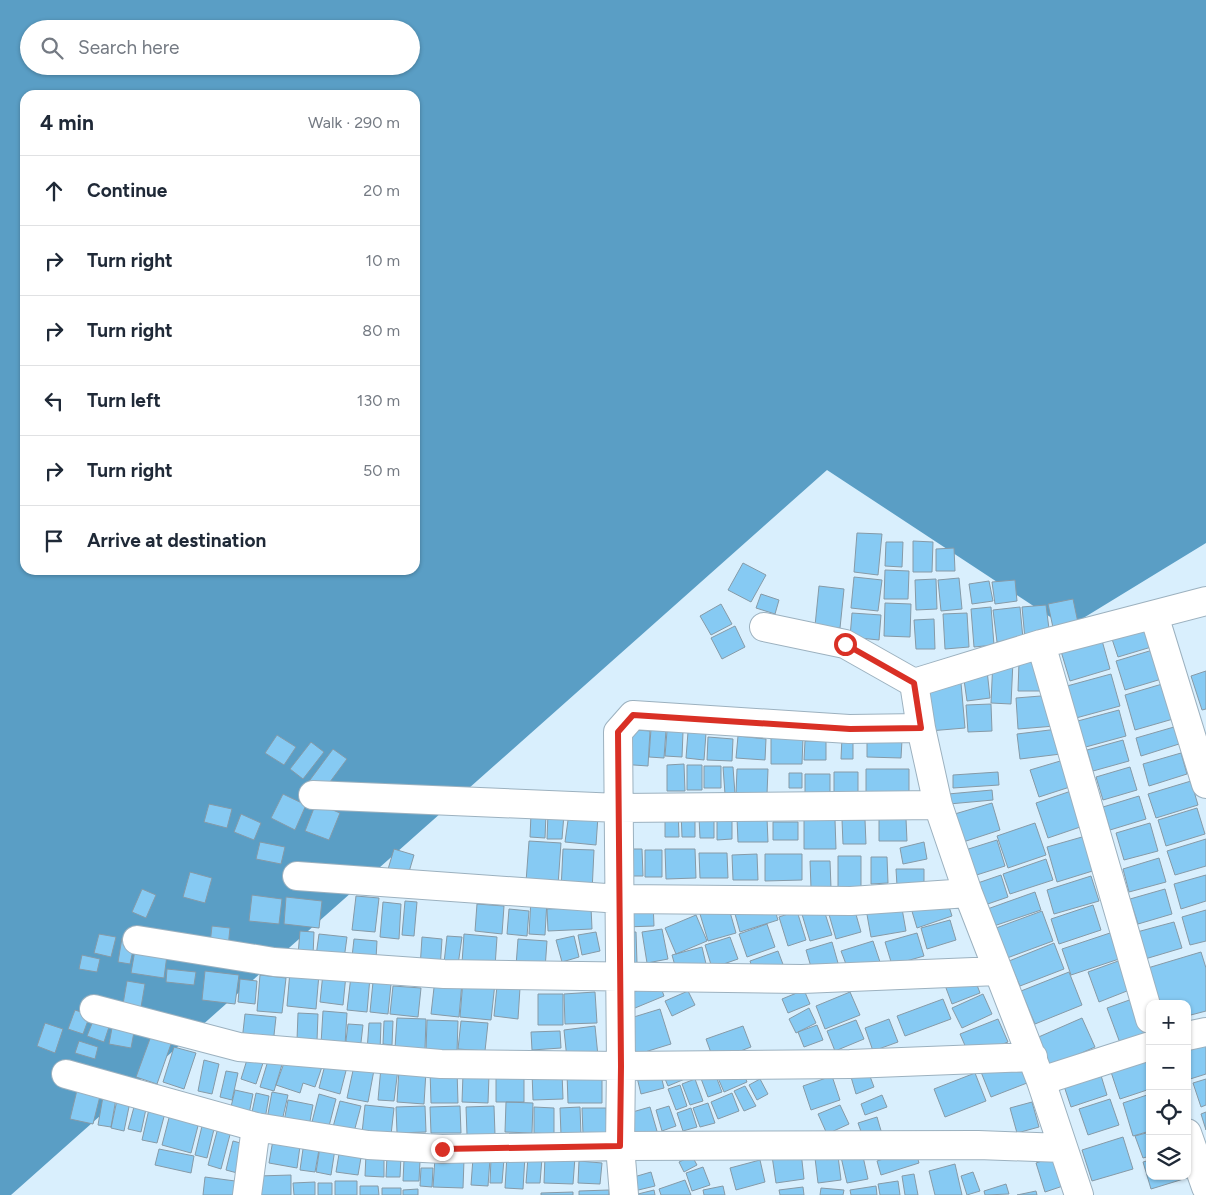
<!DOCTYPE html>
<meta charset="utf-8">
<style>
:root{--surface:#fff;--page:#f2f2f3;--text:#1f2937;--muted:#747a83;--line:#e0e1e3}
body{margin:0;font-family:Figtree,sans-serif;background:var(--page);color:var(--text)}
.controls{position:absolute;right:15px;bottom:15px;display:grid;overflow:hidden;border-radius:10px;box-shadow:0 1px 4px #0004}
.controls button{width:45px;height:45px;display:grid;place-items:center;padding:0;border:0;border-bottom:1px solid var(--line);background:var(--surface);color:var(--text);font:25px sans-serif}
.stop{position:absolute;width:15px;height:15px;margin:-11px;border:4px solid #d93025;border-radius:50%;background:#fff}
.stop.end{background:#d93025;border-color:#fff;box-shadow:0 1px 5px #0008}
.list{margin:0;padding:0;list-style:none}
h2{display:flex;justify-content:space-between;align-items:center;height:65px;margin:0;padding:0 20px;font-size:21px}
h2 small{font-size:16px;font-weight:400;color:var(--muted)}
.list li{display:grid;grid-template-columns:32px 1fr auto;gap:15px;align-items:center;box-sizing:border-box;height:70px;padding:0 20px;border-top:1px solid var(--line)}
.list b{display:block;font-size:19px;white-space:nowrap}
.list em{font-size:16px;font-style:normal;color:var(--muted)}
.icon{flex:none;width:28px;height:28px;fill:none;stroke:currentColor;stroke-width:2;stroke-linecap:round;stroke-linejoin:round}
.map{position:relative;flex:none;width:1206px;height:1195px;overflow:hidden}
.search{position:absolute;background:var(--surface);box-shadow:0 1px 4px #0004;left:20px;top:20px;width:400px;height:55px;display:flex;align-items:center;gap:12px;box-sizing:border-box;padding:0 18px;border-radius:28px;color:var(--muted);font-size:19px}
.panel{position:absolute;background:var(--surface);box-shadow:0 1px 4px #0004;left:20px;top:90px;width:400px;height:485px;border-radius:15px}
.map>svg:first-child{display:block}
.water{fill:#5a9ec5;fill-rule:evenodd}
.building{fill:#86caf3;stroke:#869aa7}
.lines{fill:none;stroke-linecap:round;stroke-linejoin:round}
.minor-casing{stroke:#9cb1bf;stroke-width:30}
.minor{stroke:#fff;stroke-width:28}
.route{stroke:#d93025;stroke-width:6}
</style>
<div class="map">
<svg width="1206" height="1195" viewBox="0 0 1206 1195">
<rect width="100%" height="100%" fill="#d9effd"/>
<path class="water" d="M0,0H1206V543L1067,628L827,470L11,1195H0ZM29,29H411V66H29ZM25,95H415V570H25Z"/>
<path class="building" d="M857,533L882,534L878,575L854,572Z
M913,541L933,542L932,572H913Z
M886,542H903L902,567L885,566Z
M954,548L955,571H936V549Z
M743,563L766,575L751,602L728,590Z
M885,570L909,571L908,599H884Z
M854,577L882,580L878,611L851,608Z
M959,578L962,609L941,611L938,580Z
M936,579L937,609L916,610L915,580Z
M1015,580L1017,601L995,604L992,582Z
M989,581L993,601L972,604L969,584Z
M819,586L844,589L840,628L815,626Z
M761,594L779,600L775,614L756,608Z
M1073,599L1080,632L1055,637L1048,604Z
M885,603L911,604L910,637L884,636Z
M721,604L732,624L711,635L700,616Z
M1046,605L1050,637L1025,639L1022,607Z
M991,607L994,645L974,647L971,609Z
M1020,607L1023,639L997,642L993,610Z
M852,613L881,615L879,640L850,637Z
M967,613L969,647L945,649L943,614Z
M934,619L935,649H916L914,620Z
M1151,621L1158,645L1118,657L1110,633Z
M735,626L745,647L722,659L711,638Z
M1101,637L1110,669L1070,681L1060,648Z
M1156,649L1165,678L1125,690L1116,661Z
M993,659L1013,661L1011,704L991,703Z
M1019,662H1043V691H1018Z
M987,670L990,698L967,701L963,673Z
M1206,671V709L1202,710L1191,676Z
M1111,674L1120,706L1076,718L1067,686Z
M1169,682L1180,717L1135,730L1125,695Z
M961,683L965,728L929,731L924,687Z
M1053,695L1055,726L1018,729L1016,698Z
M991,704L992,731L968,732L966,705Z
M1119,710L1126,736L1082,748L1074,722Z
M1174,727L1179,744L1141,756L1136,738Z
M1066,728L1069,753L1020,759L1017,734Z
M622,729L650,731L648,766L620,764Z
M651,729L666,730L664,758L649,757Z
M667,731L683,732L682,757L665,756Z
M688,732L706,733L704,760L686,758Z
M277,735L296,747L284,765L265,753Z
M738,736L766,739L765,760L736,758Z
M708,737L733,739L732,761L707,760Z
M771,737L803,738L802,764H771Z
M842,737H853V759H841Z
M867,739L902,740L901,758L867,757Z
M1123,740L1129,761L1093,771L1087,750Z
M805,741H826V760H804Z
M311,742L324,752L303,779L290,769Z
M333,749L347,759L321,794L307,784Z
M1181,753L1187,774L1149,786L1143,764Z
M1067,759L1076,785L1039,797L1030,770Z
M684,764L685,791H667V765Z
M687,765H702V790H687Z
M704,766H721V788H704Z
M723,767H733L735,794H725Z
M1130,767L1137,790L1103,800L1096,777Z
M737,769H768L767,794H736Z
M866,769H909V799H866Z
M834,772H858V797H834Z
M998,772L999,785L953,788V775Z
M789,773H802V788H789Z
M805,774H830V795H805Z
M1191,781L1198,805L1156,818L1148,794Z
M1077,789L1089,824L1048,838L1036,803Z
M992,790L993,800L949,804L948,794Z
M283,794L306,805L295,830L271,818Z
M1139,796L1146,819L1110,830L1103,807Z
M316,803L340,813L329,840L305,831Z
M992,803L1000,830L957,844L948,816Z
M209,804L232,809L227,828L204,822Z
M1197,808L1205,834L1166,846L1158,820Z
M665,809H678L679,837H665Z
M681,811H695V837H682Z
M548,813L564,814L562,839H547Z
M569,813L598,816L596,845L565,842Z
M241,814L261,823L254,840L234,832Z
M531,814H546L545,838L530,837Z
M732,816V839L717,840V817Z
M699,818H714V838H700Z
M737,818H767L768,842H738Z
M879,819H906L907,841H879Z
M804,820H835L836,849H804Z
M842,820H865L866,844H843Z
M773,822H798V840H773Z
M1035,823L1046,855L1008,868L997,836Z
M1150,823L1158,851L1124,860L1116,833Z
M1089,835L1099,869L1057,882L1047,847Z
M1206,839V866L1175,875L1167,851Z
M997,840L1005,866L967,878L959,852Z
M529,841L561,843L558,885L526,882Z
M260,842L285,847L281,864L256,859Z
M924,842L927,859L903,864L900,848Z
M394,849L414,855L406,882L386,876Z
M563,849L594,850L592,892L561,890Z
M624,849H642L643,876H625Z
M665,849H695L696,878L666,879Z
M645,850H662V877H645Z
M699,853H727L728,878H700Z
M757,854L758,880H733L732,855Z
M765,854H802V880L765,881Z
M838,856H861V887H838Z
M871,857H887L888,883L871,884Z
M1159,858L1166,882L1129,892L1123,869Z
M1046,859L1053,880L1010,894L1003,874Z
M810,861H830L831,888H811Z
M896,869H924V886H897Z
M190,872L212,878L205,903L183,897Z
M1001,875L1008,897L976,908L969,886Z
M1206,875V901L1181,909L1174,884Z
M1091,876L1099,901L1054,914L1047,890Z
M142,889L156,895L146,918L132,912Z
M1165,889L1172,914L1138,924L1130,899Z
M1035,892L1041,910L985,929L979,912Z
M252,895L282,899L279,924L249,921Z
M356,896L379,898L375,932L352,930Z
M286,897L322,901L319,928L284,924Z
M946,897L952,916L917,928L911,908Z
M531,899L547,900L545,935L529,934Z
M405,901L417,902L414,936L402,935Z
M383,902L401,904L399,939L380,937Z
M623,902H653L654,926L624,927Z
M772,902L778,920L740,932L735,914Z
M901,903L906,931L871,937L866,909Z
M477,904L504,906L502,934L475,931Z
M822,904L832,935L810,941L801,911Z
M853,904L861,932L836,939L828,911Z
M728,905L736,933L708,941L700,914Z
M1093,905L1101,930L1059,944L1051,919Z
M591,907L592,929L548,931L547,909Z
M509,909L529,911L527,936L507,934Z
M1206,910V941L1190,945L1182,917Z
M797,911L806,940L788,946L779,917Z
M1042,911L1053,941L999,961L988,931Z
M696,915L707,941L676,954L665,928Z
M950,920L956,940L927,949L921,928Z
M1174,922L1182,948L1145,959L1137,932Z
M767,924L775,947L747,957L739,934Z
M212,926L230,928L228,947L210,944Z
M662,929L668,959L647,963L642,932Z
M300,931L314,932L313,956L298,955Z
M596,932L600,951L582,955L578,935Z
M623,932H636L637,963H623Z
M917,933L924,956L892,965L885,942Z
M1110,933L1119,959L1071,975L1062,949Z
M99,934L116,937L111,957L94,953Z
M319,934L347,937L344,959L316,956Z
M464,934L497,937L495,967L462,963Z
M447,936L462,937L458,965L444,963Z
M574,936L579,957L562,962L556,940Z
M422,937L442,939L440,970L420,968Z
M730,937L738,959L712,968L705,945Z
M122,938L135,941L130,964L118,962Z
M354,939L377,941L376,959L352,957Z
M518,939L547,941L545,969L516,966Z
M873,941L880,962L849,972L841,951Z
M832,942L840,970L814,977L806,950Z
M1054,943L1064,969L1020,986L1009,961Z
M702,947L706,964L677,973L672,955Z
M135,950L167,955L164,978L131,973Z
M778,951L784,967L755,977L750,961Z
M1201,952L1206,968V1011L1187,1016V1004H1151L1141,970Z
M82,955L100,959L97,972L79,969Z
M1121,960L1132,989L1099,1002L1088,972Z
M167,969L196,972L194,985L166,982Z
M205,971L239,975L235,1004L202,1000Z
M290,971L319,974L316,1009L287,1006Z
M1069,972L1082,1005L1035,1024L1021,991Z
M323,973L346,975L343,1005L320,1002Z
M260,975L286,978L282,1013L257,1011Z
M351,976L370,977L367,1012L347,1010Z
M974,977L980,993L952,1004L946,988Z
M240,979L257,981L255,1004L238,1002Z
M435,979L462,982L459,1017L431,1014Z
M463,980L495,983L491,1020L460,1017Z
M127,981L145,984L140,1013L122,1010Z
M373,982L391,984L388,1014L370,1012Z
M659,982L664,996L635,1008L629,994Z
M393,986L421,988L418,1017L390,1014Z
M497,986L520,988L518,1019L494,1016Z
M804,990L810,1004L788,1013L782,999Z
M688,991L695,1005L672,1016L665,1001Z
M595,992L597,1023L565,1024L564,994Z
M850,992L860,1015L825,1029L816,1006Z
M538,994H563V1025H538Z
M983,994L992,1014L962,1028L952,1008Z
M1135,998L1147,1033L1120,1043L1107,1008Z
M943,999L951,1019L905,1036L897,1016Z
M809,1008L816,1023L796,1033L789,1019Z
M660,1009L671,1044L635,1055L624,1020Z
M75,1010L90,1015L83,1034L68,1029Z
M323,1011L347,1013L345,1045L321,1044Z
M298,1013L318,1014L317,1041L297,1040Z
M245,1014L276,1017L273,1044L242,1041Z
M95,1016L111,1021L104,1042L87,1036Z
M397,1018L426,1019L425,1049L395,1048Z
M1082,1018L1095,1047L1047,1068L1034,1039Z
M889,1019L898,1042L873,1051L865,1028Z
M998,1019L1008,1042L970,1057L960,1034Z
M427,1020L458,1021L457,1052L426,1051Z
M856,1020L864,1039L835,1051L827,1031Z
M384,1021H393L392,1045L383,1044Z
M461,1021L488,1023L485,1051L458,1049Z
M45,1023L63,1029L55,1053L37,1046Z
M369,1023H381L380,1051H367Z
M348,1024L363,1025L360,1051L345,1049Z
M817,1025L823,1040L804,1047L798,1032Z
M595,1026L598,1056L567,1059L564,1030Z
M743,1026L751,1047L714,1061L706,1039Z
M112,1028L134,1032L131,1048L109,1044Z
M560,1031L561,1048L532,1050L531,1032Z
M151,1036L171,1044L157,1084L136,1077Z
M79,1041L98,1047L95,1059L75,1053Z
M1206,1042V1074L1187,1080V1048Z
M174,1047L196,1053L184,1089L163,1082Z
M250,1050L266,1054L256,1084L241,1079Z
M288,1052L323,1064L315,1087L303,1083L300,1093L276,1085Z
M270,1054L284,1058L274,1091L260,1087Z
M1016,1057L1027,1083L991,1097L981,1072Z
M1147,1057L1150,1065V1089L1120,1099L1110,1069Z
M204,1060L219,1064L212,1094L198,1091Z
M326,1061L347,1067L340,1094L319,1088Z
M658,1063L664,1088L641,1094L635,1069Z
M354,1066L374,1070L368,1102L347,1098Z
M381,1067L398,1069L394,1101L378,1100Z
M399,1069L426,1071L424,1104L397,1102Z
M742,1069L747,1082L724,1092L718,1078Z
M1099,1069L1107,1095L1071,1107L1062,1080Z
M430,1070H457L458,1103H431Z
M226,1071L238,1073L232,1100L220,1097Z
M496,1071H524V1102H496Z
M714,1071L722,1092L708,1097L700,1076Z
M868,1071L874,1087L856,1094L851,1077Z
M532,1072H562L563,1099L533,1100Z
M567,1073H602V1103H568Z
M975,1073L986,1101L945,1117L934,1089Z
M463,1074L489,1075L488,1103L462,1102Z
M663,1074L692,1076L668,1086Z
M832,1076L840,1100L811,1110L803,1086Z
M695,1079L703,1101L690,1105L682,1084Z
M760,1079L768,1094L757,1100L749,1085Z
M1206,1079V1105L1201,1107L1193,1083Z
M680,1085L687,1106L676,1110L668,1089Z
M78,1086L101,1092L93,1124L70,1119Z
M745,1086L756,1106L744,1111L734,1091Z
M235,1090L253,1094L249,1114L230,1111Z
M104,1091L117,1093L111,1127L98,1125Z
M272,1092L288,1095L282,1121L267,1119Z
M256,1093L269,1096L265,1119L251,1117Z
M732,1093L739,1111L718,1119L711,1102Z
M319,1094L336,1099L328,1130L311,1126Z
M1150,1094V1131L1133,1136L1123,1103Z
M882,1095L887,1107L865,1115L861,1104Z
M1110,1099L1119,1125L1088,1135L1079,1109Z
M117,1100L130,1102L124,1131L111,1128Z
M288,1100L313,1105L308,1132L283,1127Z
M340,1101L361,1106L354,1132L333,1127Z
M506,1102L533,1103L532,1133L505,1132Z
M1032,1102L1039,1127L1017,1133L1010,1108Z
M708,1103L715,1123L700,1127L693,1108Z
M365,1105L394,1108L391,1135L362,1133Z
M840,1105L849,1124L827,1134L818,1114Z
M425,1106L426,1132L397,1133L396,1107Z
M460,1106L461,1133H431L430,1107Z
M494,1106L495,1135H467L466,1107Z
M669,1106L676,1126L662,1131L656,1110Z
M134,1107L146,1109L141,1132L128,1129Z
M534,1107L554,1108V1134L534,1133Z
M580,1107L581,1135H561L560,1108Z
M650,1107L657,1131L636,1137L629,1113Z
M582,1108H606L607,1134H583Z
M691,1108L697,1127L683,1131L677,1113Z
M149,1109L165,1113L157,1143L142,1140Z
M1206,1112V1130L1201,1114Z
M170,1114L199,1122L191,1153L162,1145Z
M877,1117L882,1134L864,1140L858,1123Z
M203,1122L215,1125L207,1158L195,1155Z
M219,1124L232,1127L221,1169L208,1165Z
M1150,1132V1156L1143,1158L1135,1136Z
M274,1134L301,1139L297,1168L269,1163Z
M1123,1137L1133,1169L1092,1181L1082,1150Z
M233,1141L248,1145L241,1174L226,1170Z
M304,1142L320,1144L315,1172L300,1170Z
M320,1147L335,1149L331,1175L316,1172Z
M340,1148L362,1152L358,1175L336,1172Z
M159,1149L194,1156L191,1173L155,1165Z
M915,1149L919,1163L881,1175L877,1161Z
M801,1152L804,1179L776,1183L772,1156Z
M862,1152L868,1179L847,1183L841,1157Z
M366,1154L384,1155V1177L365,1176Z
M507,1155L525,1156L523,1189L505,1188Z
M1060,1155L1069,1184L1045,1192L1036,1163Z
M387,1156H401L400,1177H386Z
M545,1156L575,1157L573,1184L544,1183Z
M692,1156L697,1165L684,1172L679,1162Z
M838,1156L841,1180L818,1183L815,1158Z
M528,1157L542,1158L540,1183H526Z
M435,1158L464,1160L463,1188L433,1187Z
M473,1158L490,1159L488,1186L471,1185Z
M491,1159H504L502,1183H490Z
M404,1160L420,1161L419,1181H403Z
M760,1160L765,1182L736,1190L730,1168Z
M1150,1160V1176H1187V1169L1190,1177L1151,1189L1143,1162Z
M579,1161L602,1163L600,1184L578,1183Z
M955,1164L962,1195H935L929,1171Z
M703,1167L710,1185L692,1191L686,1173Z
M421,1168H433L432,1187L420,1186Z
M651,1172L655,1186L630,1192L627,1179Z
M973,1172L980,1191L967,1195L961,1176Z
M914,1174L918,1195H905L902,1176Z
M291,1175V1195H259L258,1176Z
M205,1177L235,1181L233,1195H203Z
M685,1180L691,1195H661L659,1189Z
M335,1181H357V1195H335Z
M898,1181L900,1195H880L878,1184Z
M315,1182V1195H294L293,1183Z
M318,1183H332V1195H318Z
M1006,1184L1009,1194L985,1195L984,1191Z
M360,1186H378L379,1195H360Z
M723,1186L725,1195H704L703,1190Z
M876,1186L877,1195H851L850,1190Z
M803,1187L804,1195H780L779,1190Z
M382,1188H401V1195H382Z
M821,1188L844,1190L843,1195H820Z
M418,1189V1195H403V1190Z
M609,1190V1195H579V1191Z
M654,1190L655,1195H634Z
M1036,1191L1037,1195H1017Z
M573,1192V1195H541V1193Z"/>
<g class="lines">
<g class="minor-casing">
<path id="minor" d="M1154,615L1206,784
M764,627L845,644L914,683L1041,644L1206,601
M1041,644L1150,1019
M914,683L921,728L938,805L968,893L1041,1081L1079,1195
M313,795L619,808L938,805
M297,876L620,899L851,901L968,893
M137,940L274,962L444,974L802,979L998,971
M94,1009L239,1047L441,1064L621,1066L850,1064L1033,1057
M1187,1036L1206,1032
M66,1074L256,1127L368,1145L442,1149L620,1146L978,1145L1063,1148
M1041,1081L1150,1046
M1187,1133L1206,1187
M247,1195L256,1127
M624,1195L620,1146L621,1066L618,732L633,715L849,729L921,728"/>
</g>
<use href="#minor" class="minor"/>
</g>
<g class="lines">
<path class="route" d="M442,1149L620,1146L621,1066L618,732L633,715L850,729L921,728L914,683L845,644"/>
</g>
</svg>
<div class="controls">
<button>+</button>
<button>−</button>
<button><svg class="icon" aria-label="locate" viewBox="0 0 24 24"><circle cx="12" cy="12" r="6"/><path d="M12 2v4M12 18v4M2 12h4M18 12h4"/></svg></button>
<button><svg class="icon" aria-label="layers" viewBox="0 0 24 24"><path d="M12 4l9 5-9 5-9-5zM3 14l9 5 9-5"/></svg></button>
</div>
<div class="stop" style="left:845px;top:644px"></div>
<div class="stop end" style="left:442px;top:1149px"></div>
<div class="search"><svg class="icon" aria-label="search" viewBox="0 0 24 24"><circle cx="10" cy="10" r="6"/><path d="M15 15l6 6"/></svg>Search here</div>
<section class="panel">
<h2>4 min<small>Walk · 290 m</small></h2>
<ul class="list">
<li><svg class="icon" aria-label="ahead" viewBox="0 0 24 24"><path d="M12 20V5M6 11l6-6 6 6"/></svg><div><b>Continue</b></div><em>20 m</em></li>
<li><svg class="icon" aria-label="right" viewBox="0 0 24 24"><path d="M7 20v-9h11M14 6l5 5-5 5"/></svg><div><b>Turn right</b></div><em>10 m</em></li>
<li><svg class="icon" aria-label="right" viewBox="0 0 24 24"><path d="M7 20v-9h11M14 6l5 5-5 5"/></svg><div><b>Turn right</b></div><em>80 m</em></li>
<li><svg class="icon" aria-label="left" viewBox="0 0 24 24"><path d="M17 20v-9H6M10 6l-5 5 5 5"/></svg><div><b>Turn left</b></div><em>130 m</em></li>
<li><svg class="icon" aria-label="right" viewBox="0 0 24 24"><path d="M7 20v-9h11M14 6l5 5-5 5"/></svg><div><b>Turn right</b></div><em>50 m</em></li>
<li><svg class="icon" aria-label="arrive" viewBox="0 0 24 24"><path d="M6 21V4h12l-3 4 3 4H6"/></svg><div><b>Arrive at destination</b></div></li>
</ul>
</section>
</div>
